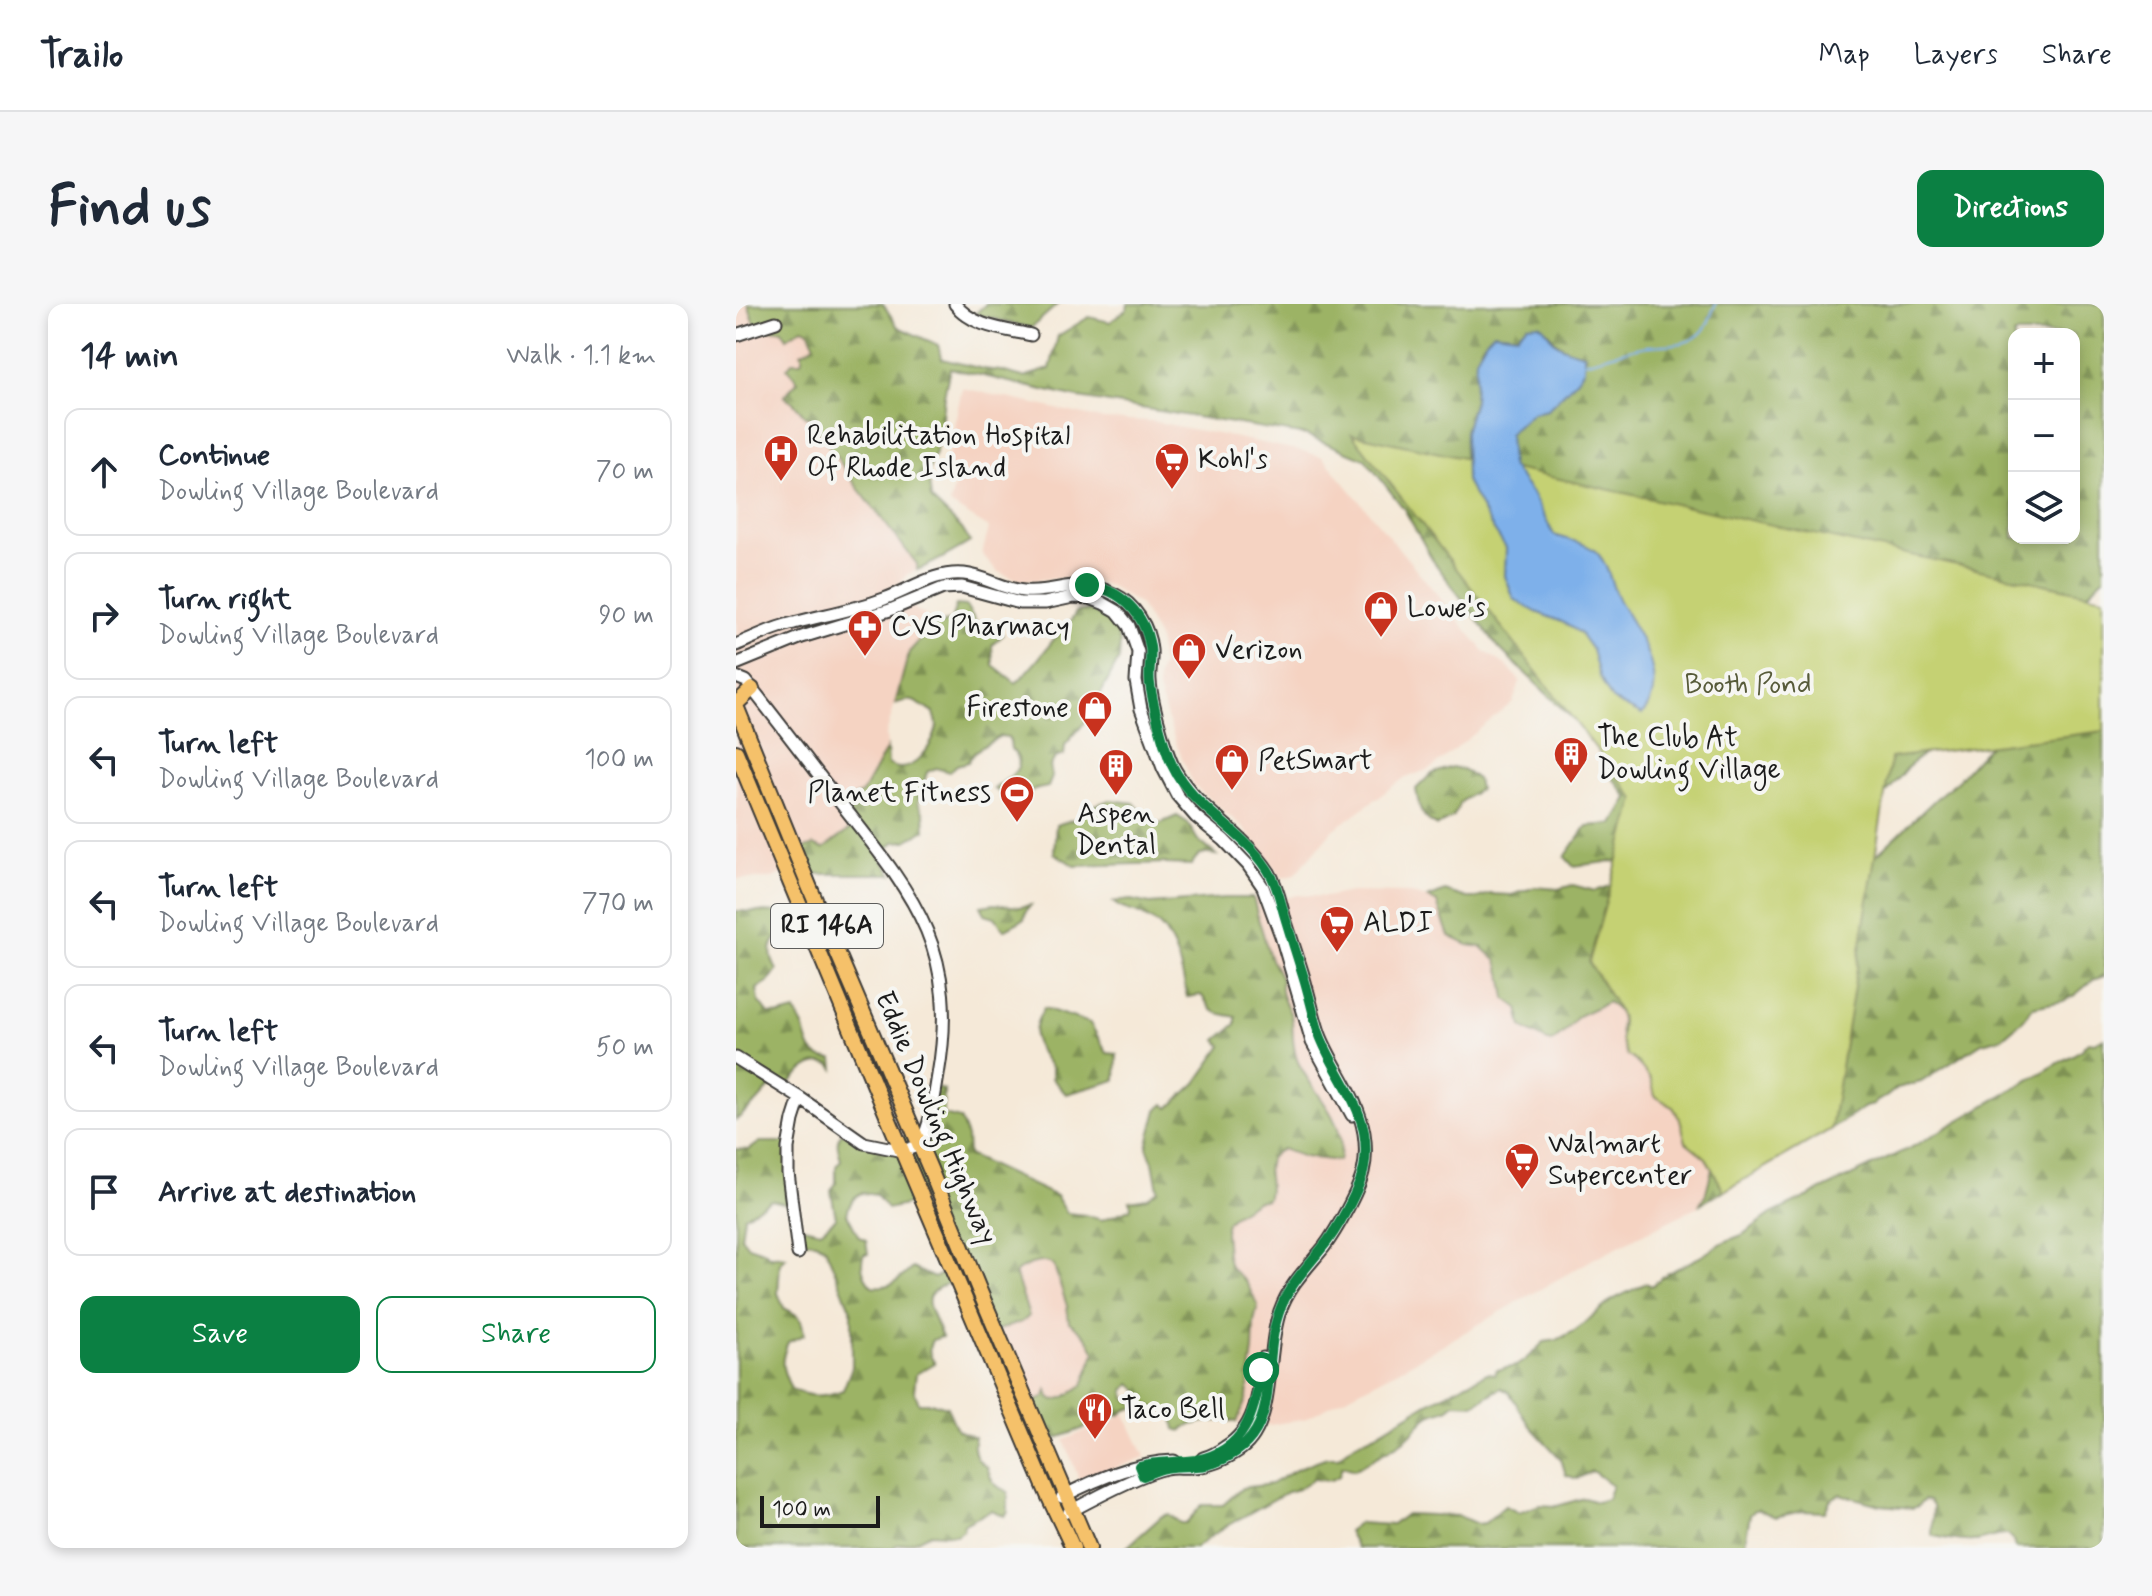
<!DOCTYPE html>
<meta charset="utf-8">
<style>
:root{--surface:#fff;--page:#f6f6f7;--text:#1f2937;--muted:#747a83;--line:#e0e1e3;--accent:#0b8043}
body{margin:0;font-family:Mynerve,sans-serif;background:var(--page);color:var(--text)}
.controls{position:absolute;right:24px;top:24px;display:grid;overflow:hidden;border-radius:16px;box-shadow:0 4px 12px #0003}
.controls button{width:72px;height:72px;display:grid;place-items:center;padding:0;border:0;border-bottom:2px solid var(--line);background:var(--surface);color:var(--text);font:40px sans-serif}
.scale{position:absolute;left:24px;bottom:20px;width:120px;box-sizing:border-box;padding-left:8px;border:4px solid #1c1c1c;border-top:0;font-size:22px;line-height:28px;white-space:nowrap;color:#1c1c1c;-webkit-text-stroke:6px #f6f6f2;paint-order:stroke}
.stop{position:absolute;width:24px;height:24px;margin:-18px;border:6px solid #0b8043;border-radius:50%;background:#fff}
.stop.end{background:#0b8043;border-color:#fff;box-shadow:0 2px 8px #0008}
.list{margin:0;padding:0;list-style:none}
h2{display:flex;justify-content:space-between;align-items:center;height:104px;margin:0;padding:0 32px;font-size:34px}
h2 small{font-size:26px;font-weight:400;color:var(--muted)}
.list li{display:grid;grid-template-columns:52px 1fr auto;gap:24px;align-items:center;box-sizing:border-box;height:128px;margin:0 16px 16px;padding:0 16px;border:2px solid var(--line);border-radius:16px}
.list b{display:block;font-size:30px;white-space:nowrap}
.list p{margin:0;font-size:26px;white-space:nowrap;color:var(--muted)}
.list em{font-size:26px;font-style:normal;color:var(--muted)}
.actions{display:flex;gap:16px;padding:24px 32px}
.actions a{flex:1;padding:18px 0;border:2px solid var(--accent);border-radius:16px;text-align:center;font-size:28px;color:var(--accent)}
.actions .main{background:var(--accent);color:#fff}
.icon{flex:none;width:44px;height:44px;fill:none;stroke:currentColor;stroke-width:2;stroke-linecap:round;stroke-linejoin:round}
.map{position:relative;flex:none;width:1368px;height:1244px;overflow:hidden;border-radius:16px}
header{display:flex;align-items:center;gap:48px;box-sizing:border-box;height:112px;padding:0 40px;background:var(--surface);border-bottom:2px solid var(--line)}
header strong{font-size:38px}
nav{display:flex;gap:44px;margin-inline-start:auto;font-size:28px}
.intro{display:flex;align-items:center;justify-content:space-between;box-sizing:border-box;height:192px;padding:0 48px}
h1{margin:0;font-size:56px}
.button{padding:20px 36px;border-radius:16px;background:var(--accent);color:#fff;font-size:28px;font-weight:700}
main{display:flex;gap:48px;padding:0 48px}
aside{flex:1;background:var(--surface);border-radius:16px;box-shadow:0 4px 12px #0003}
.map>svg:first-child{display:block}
.built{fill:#f5d3c2}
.forest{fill:url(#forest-firs);stroke:#5c6840;stroke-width:2;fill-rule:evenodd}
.park{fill:#c5d173;stroke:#707648;stroke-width:2}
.water{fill:#7eb0ea;stroke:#4d6683;stroke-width:2}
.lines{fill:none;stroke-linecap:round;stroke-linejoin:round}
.stream{stroke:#7eb0ea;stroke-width:2}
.minor-casing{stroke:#3d3b38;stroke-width:15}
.major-casing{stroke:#3d3b38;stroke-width:18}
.minor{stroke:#fff;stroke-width:11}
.major{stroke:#f5c16b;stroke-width:14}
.route{stroke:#0b8043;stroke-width:10}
.labels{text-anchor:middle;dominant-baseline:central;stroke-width:8;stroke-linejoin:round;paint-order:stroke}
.shield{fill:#f6f6f2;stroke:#5d5d5c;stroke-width:2}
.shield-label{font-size:26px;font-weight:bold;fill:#1c1c1c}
.poi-label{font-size:28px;fill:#1c1c1c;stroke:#f6f6f2;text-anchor:start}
.park-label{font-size:28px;fill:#575b3a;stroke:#f6f6f2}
.street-label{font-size:28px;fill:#1c1c1c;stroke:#f6f6f2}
</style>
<header>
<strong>Trailo</strong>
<nav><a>Map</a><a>Layers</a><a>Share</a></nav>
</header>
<div class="intro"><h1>Find us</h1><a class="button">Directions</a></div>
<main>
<aside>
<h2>14 min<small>Walk · 1.1 km</small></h2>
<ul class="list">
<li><svg class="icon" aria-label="ahead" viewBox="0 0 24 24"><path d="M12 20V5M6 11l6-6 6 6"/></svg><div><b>Continue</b><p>Dowling Village Boulevard</p></div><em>70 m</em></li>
<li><svg class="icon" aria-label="right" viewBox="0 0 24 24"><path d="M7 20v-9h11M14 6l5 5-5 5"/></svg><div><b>Turn right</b><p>Dowling Village Boulevard</p></div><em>90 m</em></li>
<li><svg class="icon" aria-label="left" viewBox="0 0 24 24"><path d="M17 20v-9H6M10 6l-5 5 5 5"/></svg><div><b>Turn left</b><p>Dowling Village Boulevard</p></div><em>100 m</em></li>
<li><svg class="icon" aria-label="left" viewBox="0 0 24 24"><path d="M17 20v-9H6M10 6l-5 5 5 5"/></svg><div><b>Turn left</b><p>Dowling Village Boulevard</p></div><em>770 m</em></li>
<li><svg class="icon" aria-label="left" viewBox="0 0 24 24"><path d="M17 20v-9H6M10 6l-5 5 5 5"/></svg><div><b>Turn left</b><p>Dowling Village Boulevard</p></div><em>50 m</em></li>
<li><svg class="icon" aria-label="arrive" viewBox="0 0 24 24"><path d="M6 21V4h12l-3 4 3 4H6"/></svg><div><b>Arrive at destination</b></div></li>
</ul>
<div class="actions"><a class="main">Save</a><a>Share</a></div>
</aside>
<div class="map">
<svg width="1368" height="1244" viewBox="0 0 1368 1244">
<defs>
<pattern id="forest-firs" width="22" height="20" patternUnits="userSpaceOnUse" patternTransform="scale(2)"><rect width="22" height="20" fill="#9cb365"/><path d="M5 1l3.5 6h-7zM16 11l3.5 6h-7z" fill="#7e9152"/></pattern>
</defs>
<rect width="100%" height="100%" fill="#f6f6f2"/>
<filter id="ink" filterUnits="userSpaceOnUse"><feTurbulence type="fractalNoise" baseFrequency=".0125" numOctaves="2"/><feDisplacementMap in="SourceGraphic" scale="16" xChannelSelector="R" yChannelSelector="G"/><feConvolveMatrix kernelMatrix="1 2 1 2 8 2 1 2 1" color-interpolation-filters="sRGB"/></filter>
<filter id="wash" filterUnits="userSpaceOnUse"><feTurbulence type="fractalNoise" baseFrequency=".006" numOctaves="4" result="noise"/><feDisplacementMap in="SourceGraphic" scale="32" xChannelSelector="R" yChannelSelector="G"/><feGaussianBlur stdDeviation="1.8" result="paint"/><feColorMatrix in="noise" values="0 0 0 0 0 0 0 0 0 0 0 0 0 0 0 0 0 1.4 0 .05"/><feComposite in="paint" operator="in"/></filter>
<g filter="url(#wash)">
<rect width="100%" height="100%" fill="#f5e9d8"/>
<path class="built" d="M0,0H12L18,12L28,24L46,26L67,23L72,26L79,41L55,69L62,77L61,80L48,91L74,114L121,183L162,237L181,260V266L170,271L165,279L162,286L166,293L171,299L183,308L206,320L197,322L173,348L150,431L151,444L126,489L115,494L119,522L86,545L77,541L60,547L78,611L69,613L49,568L34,575H0Z
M226,84L366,115L415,117L567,147L587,153L748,347L771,362L784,377L777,398L696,464L667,475L596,527L558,571L546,574L508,524L457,481L439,437L422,386V371L426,360L422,334L404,301L373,282L345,273L285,277L262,268L246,250L253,224L214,200L220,176L208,173Z
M614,588L671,589L692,594L701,599L713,632L732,641L746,643L761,657L767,675L770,695L782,704L786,722L831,726L842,712L872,698L882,706L886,716L885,725L891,750L902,759L915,776L919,792L937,803L944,815L950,838L970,854L977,865L969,892L963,902L859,954L668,1063L568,1115L522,1123L515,1128L501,1118L511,1093L522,1001L510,978L494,963L491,951L489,927L491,918L498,911L534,889L531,874L533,855L536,850L546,845L568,853L603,857L601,817L575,782L560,756L557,742L558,733L555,726L556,713L549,700L545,687L544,672L534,652L517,594H550L562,591L590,593Z
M310,957L314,958L317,962L331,1002L333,1018L346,1027L354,1035L360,1048L349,1073L347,1081L320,1096L315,1095L312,1087L309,1093L292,1101L263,1025L286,1018L280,968L285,964Z
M389,1110L409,1153L344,1178L328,1136Z"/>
<path class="forest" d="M12,0H147L162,23L202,41L206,55L247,65L265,67L287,73L314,65L322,32L353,13L374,18L391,5L392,0H1368V273L1195,448C1176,452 1164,475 1151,488C1146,492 1139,496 1134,499L959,548L837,562L829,553L851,522L877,520L892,494L873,469L858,435L763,344L698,258L668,205L629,155L571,131L337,93L214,64L208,92L204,135L192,168L195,195L226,225L234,238C217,248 199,259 181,266V260L121,183L74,114L70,113L57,98L48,92L62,77L51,64L56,58H65L67,54L65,49L79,41L72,26L66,24L51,34L46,26L21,25ZM791,21L813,28C819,42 834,47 848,50V65L837,80L811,106L796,109L772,130L773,156L779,178L728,164L729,128L738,97L745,42L758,28L781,31ZM1278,30H1338V234H1278Z
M250,0H322L295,24L239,10Z
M220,301L230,302L240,318L257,323L267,331L256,341L257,361L280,379C297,364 309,346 323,329C330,321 336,318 340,308L353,306L377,319L384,339L383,355L351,416L329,441L328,451L319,454L314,462L316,473L312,483L297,486L280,497L258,485C272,474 295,463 275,445L274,437L272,433L264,432C250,443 241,441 232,458L221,461L213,468L200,464L191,468L182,499L188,510L189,526L170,537L158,538L144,551L156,570H69L60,547L78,541L87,545L119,522L106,500L126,489L151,444L152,460C175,475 198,442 201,422C201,419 199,412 198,409C181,401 180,391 159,400L173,348L197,322L215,317Z
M1368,332V672L1357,676L1339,691L1327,697L1297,703L1287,716L1266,734L1246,739L1185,778L1161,784L1150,793L1141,797L1138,801L1129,803L1095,825L963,901L969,892L976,865L970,854L950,838L944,815L937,803L919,792C918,786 917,779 914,774C906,760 890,753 886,738C880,717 894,715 872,698L842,712L831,726L816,738L809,736L786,723L782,704L770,695L767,675L761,657L746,643L732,641L713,632L701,599L692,594L709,587L731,594H741L754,590L776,591L799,583L822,585L837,581L859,587L881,580L1128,563L1206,489L1219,479L1247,448Z
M716,463L728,466L741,475L743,485L725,498L717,513L702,522C684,514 683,503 680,485L695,470Z
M374,496L398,499L414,518L425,519L441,512L452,519L461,535L480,551C469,549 460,549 456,561L430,560V559L339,562L318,549L320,521L342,514L354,503Z
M488,594H517C520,603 521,614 525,623C528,633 531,643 534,653C537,661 543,667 545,675C546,679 544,683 545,687C546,697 555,706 556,716C557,729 556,745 562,758C578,792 613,816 603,857L568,853L546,845C519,858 539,876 531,895L521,897L498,911L491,918L489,927L491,951L494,963L510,978L522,1001L518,1018L517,1046L511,1093L501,1118C482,1115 466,1116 448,1124L447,1127L439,1125L437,1112L433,1107L422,1105L405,1097L403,1087L395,1080L388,1086L390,1094L400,1100L401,1103L390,1106L384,1111L382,1108L381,1111C371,1111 363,1111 359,1120L308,1139L292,1101L309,1093L311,1086L315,1095L320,1096L329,1093L347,1081L359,1049C353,1034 346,1027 333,1018L331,1002L318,962C309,953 289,961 280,968V972L293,1012L286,1018L252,1029L229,972C184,991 186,989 206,1033L196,1036C191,1045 193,1052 199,1059L180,1070L178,1086L183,1099H198L211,1103L221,1126L238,1133C237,1148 239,1156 251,1163C255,1177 258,1182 272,1188V1208L268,1212L256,1206L228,1220L227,1226L221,1231L194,1229L179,1237L161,1241L155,1244H0V845L13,846L24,838H52L56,901L35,896L8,912L5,933L12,942L30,948L35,954V951L50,953L44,959L42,989L48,1004C64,1012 66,1013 68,1031L52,1038C43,1059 46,1065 55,1085C73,1094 89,1093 107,1086L116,1063V1009L89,943L79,938L61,937L58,921L85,927L100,914L95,887L100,879V862L105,856C103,846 98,838 106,829L149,847L163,835L170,832L172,817L191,846L193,809L200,784L208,786V811L224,815L231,833L232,851L320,892L331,909L349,911L366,916L394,905L395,901L393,897L411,894L422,886L417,858L411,843L421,806L428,800L433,804L460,779L486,742L481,736L500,720V713C493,711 482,711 476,706C472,702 470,696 465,691L451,693C447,671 440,637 423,621C418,617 411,615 406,611C395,605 386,607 377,598L395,596L414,600ZM126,889L140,891L151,905L169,901L185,892L216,965L198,974L176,964C164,976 153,985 136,982C128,974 123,961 128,950H132L130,936L123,933L111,910C113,901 117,892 126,889Z
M258,600L284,603L295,601L290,607L288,615L268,626L259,613L249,610L245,602Z
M0,607L69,610L68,614L54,621L51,629C32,634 32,651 41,666L33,677L21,685L23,697L33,710L44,711L59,707C61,713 66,719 68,725C73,744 75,756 97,755L98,765L94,760C73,755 62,771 48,785L39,778L21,798L0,816Z
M308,704L354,719L371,749L381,750L380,776L330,790L316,774V764C298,742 292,730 308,704Z
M1368,734V1244H1279L1277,1237L1271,1231C1259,1230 1249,1237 1237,1237C1229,1238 1204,1234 1196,1231L1197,1202L1193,1197L1188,1196L1182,1202L1177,1204L1144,1201L1104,1190L1094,1196L1089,1208L1066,1207L1039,1213L1024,1206H1019L1014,1211L1008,1244H621L612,1227L623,1219L656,1221L670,1210L723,1212L741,1220L749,1219L769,1202L783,1209L803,1201L821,1202L848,1194L861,1198L871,1195L876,1181L856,1167L841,1175L830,1171L825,1155L794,1122L773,1088L765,1084L738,1100L719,1099C708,1109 708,1105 696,1110C687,1113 681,1125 673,1132C658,1146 636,1153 619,1166L606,1162L603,1172C594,1178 589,1177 578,1175L562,1185L551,1188L487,1224L459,1244H390L426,1212L433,1210L444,1219H450L466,1201H487L506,1184L535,1180L565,1163L591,1153H602L620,1139L640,1130L690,1100L751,1069L759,1070L760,1066L780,1062L789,1056L808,1038L821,1036L840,1026L876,996L910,979L916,982L930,970L964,953L988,938L1006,931L1035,910L1178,842L1347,745L1348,742L1352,738L1359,739Z"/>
<path class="park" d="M616,130L1368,293V427L1155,454L1095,825L988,887L970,854L950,838L944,815L937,803L919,792L915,776L902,759L891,751L885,736L886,716L882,706L853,658L899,495Z"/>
<path class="water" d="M803,20C811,25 811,28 816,35C822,43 839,48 848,50V65L837,80L811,106L796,109L773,130L775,162L797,191L818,231C831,236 854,239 863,251C874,264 875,282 883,297C901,329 936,375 906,411L876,396L863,372L856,346L844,329L826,318L800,308L778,295L769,272L770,244L754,220L730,177L729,128L738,97L740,54L750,36L758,28L781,31L791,21Z"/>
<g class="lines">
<path class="stream" d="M863,54C879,50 896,44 912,42C930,40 952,43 966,28C974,20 974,10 980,0
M848,58L862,54"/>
</g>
</g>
<g filter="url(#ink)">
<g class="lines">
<g class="minor-casing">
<path id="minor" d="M219,0C236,23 268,25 295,31
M0,31L40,18
M0,341C19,333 38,323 58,319C88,311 118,306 148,295C174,286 199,267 228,270C249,272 266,285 288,287C324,290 339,271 378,290C399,300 413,323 415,346C416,356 413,366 414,377C415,396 430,450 439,466C463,507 506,527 533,568C541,581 544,597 548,612C554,631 561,651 567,671C573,691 577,711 584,731C597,764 622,793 628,829C630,842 630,856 627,868C622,888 600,927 588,943C571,964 553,981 544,1007C529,1047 541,1119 505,1145C491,1155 472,1163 455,1163C447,1164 439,1162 431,1164C405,1169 357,1195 333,1208
M0,360L66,333L154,306L207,284L226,283L284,299H309L337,293L354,294L367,299L381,307L393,322L402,348L400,377L405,405L427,464L441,491L460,513L488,536L512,561L527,583L545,632L576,738L616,811
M0,373L10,377C42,417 72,457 103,497C177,591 224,644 202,771C198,795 195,820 184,841L167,847L128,839L64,794L0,754
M62,949L52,869V844L57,816L64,794
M467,1154C475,1152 482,1148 489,1143C521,1124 523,1087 527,1054
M326,1193C360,1175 399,1158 438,1157"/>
</g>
<g class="major-casing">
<path id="major" d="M0,400L16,385
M0,402L73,582L194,865L244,988L353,1244
M0,448L153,816L312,1191L337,1244"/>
</g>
<use href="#minor" class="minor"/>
<use href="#major" class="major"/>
</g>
</g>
<g class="lines" filter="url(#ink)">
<path class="route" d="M351,281C385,285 409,310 414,343C416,355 412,368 414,380C417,400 427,442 436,461C458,508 512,527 536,573C542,585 545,600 549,613C555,633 561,652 567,671C573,690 577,710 583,729C595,763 621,792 628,828C630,839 630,853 628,864C624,885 600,928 586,944C571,963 554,980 545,1003C521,1062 553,1132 478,1159C462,1165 446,1160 430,1164C422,1165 415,1169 407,1172L403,1162C422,1157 441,1159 460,1156C509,1147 519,1109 525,1066"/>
</g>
<defs>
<g id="hospital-pin" transform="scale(1.8)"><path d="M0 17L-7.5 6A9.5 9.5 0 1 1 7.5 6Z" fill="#c8321e" stroke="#f6f6f2"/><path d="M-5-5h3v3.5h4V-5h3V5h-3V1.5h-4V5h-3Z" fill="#fff"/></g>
<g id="supermarket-pin" transform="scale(1.8)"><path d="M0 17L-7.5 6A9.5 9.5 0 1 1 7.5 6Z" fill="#c8321e" stroke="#f6f6f2"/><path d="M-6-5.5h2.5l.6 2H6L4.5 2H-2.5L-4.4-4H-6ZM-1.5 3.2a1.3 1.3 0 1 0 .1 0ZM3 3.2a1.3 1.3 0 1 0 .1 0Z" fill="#fff"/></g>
<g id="shop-pin" transform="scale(1.8)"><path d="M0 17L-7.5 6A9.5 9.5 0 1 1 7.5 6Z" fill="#c8321e" stroke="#f6f6f2"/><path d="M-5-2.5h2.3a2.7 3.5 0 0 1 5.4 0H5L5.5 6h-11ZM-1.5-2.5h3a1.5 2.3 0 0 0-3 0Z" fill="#fff"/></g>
<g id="pharmacy-pin" transform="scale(1.8)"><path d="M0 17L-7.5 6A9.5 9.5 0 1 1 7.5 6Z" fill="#c8321e" stroke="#f6f6f2"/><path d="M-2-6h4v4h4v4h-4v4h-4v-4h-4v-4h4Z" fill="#fff"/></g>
<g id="building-pin" transform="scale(1.8)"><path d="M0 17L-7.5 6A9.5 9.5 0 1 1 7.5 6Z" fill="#c8321e" stroke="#f6f6f2"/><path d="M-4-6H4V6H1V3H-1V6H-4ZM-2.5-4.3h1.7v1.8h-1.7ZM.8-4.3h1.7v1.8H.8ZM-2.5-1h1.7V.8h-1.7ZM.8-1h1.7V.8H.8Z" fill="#fff"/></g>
<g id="stadium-pin" transform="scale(1.8)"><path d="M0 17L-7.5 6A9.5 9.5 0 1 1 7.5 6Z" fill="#c8321e" stroke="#f6f6f2"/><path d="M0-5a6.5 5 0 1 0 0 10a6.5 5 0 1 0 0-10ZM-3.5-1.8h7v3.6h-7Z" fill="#fff"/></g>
<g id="restaurant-pin" transform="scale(1.8)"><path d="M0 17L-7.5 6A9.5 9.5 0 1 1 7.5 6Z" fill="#c8321e" stroke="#f6f6f2"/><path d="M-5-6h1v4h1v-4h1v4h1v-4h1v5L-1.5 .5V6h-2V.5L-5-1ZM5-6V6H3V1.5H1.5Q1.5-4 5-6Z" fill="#fff"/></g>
</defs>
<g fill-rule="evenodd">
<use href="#hospital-pin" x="45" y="148"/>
<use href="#supermarket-pin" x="436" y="156"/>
<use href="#shop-pin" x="645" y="304"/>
<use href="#pharmacy-pin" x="129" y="323"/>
<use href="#shop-pin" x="453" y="346"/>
<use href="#shop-pin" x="359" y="404"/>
<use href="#building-pin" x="835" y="450"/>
<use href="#shop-pin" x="496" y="457"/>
<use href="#building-pin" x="380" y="462"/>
<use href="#stadium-pin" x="281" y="489"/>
<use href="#supermarket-pin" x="601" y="619"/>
<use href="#supermarket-pin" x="786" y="856"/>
<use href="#restaurant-pin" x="359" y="1106"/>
</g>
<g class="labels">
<rect class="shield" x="35" y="600" width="112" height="44" rx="6"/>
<g class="shield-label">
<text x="91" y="622">RI 146A</text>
</g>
<g class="poi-label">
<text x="71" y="132">Rehabilitation Hospital<tspan x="71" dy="32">Of Rhode Island</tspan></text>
<text x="462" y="156">Kohl's</text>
<text x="671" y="304">Lowe's</text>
<text x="155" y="323">CVS Pharmacy</text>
<text x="479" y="346">Verizon</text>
<text x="333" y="404" text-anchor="end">Firestone</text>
<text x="861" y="434">The Club At<tspan x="861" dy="32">Dowling Village</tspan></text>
<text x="522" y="457">PetSmart</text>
<text x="255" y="489" text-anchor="end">Planet Fitness</text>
<text x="380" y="510" text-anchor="middle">Aspen<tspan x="380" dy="32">Dental</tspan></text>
<text x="627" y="619">ALDI</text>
<text x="812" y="840">Walmart<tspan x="812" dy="32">Supercenter</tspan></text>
<text x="385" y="1106">Taco Bell</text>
</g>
<g class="park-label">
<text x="1012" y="381">Booth Pond</text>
</g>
<g class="street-label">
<text transform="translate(199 814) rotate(67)">Eddie Dowling Highway</text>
</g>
</g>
</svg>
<div class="controls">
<button>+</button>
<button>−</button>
<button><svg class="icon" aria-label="layers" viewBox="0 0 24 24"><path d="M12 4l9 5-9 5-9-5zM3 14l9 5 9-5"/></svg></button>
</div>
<div class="scale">100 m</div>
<div class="stop" style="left:525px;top:1066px"></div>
<div class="stop end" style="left:351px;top:281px"></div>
</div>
</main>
